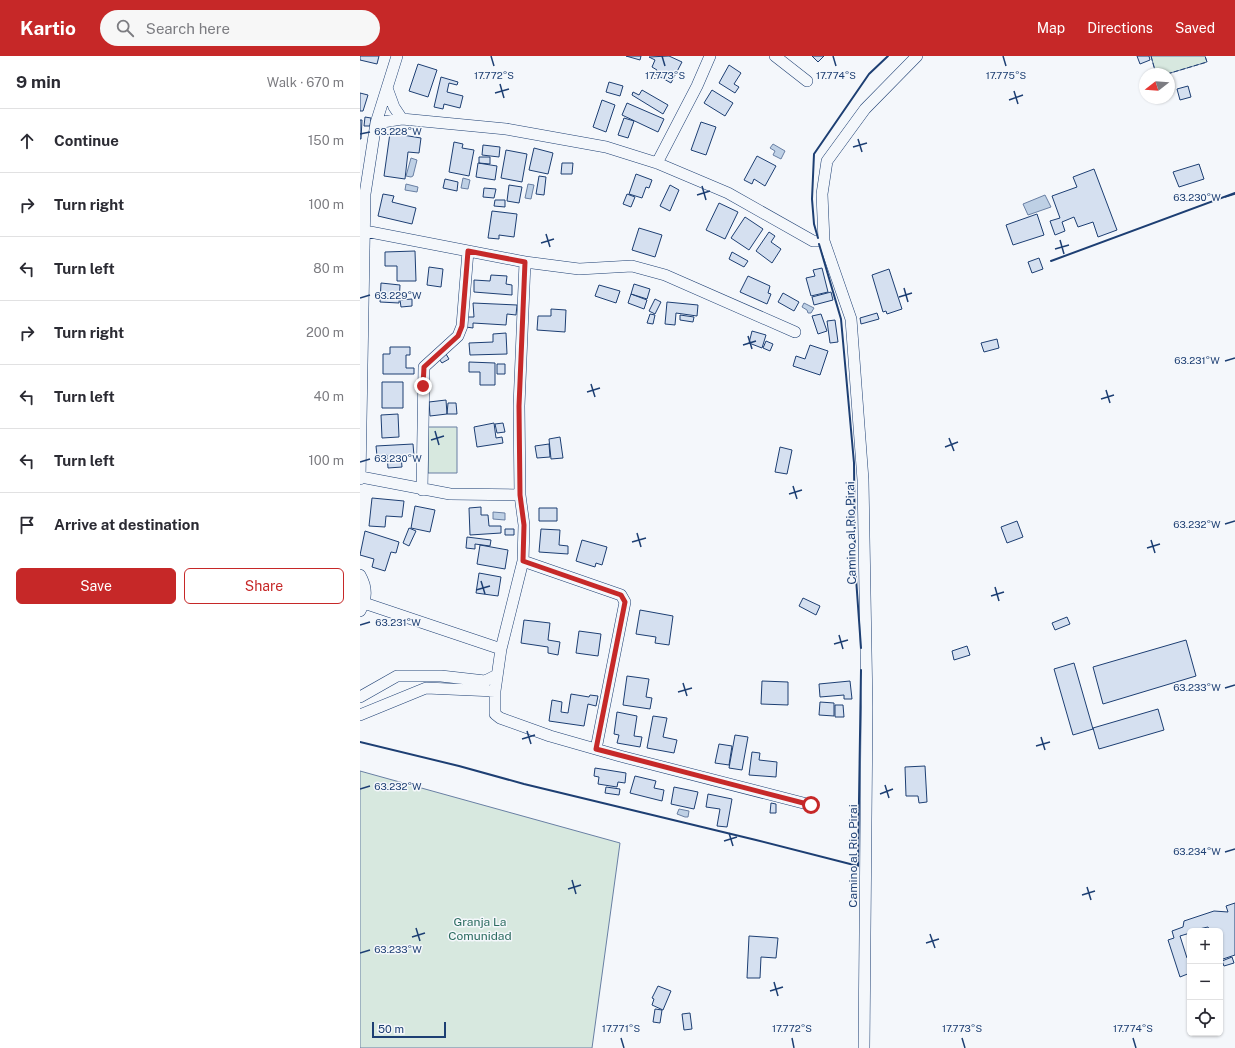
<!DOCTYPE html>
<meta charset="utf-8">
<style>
:root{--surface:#fff;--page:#f7f7f7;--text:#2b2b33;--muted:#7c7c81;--line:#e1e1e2;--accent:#c62828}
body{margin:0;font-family:"Public Sans",sans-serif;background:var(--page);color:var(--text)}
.controls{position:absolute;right:12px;bottom:12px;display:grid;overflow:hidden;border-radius:6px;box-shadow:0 1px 3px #0004}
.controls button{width:36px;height:36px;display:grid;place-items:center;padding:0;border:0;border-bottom:1px solid var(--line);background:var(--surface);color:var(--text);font:20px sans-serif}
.compass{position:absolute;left:779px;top:12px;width:36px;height:36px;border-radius:50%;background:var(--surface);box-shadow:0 1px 3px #0004;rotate:253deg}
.scale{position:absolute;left:12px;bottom:10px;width:74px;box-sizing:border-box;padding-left:4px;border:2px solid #1d3f73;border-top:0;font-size:11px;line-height:14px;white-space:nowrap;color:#1d3f73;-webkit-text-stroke:3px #f4f7fb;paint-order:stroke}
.stop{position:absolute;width:12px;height:12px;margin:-9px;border:3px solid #c62828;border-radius:50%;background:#fff}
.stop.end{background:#c62828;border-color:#fff;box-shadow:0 1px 4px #0008}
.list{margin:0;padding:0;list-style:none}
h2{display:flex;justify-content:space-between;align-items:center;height:52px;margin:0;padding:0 16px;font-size:17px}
h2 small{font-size:13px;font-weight:400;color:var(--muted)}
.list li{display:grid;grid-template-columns:26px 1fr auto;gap:12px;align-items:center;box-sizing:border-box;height:64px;padding:0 16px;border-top:1px solid var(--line)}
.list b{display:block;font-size:15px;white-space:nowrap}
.list em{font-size:13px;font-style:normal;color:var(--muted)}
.actions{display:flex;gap:8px;padding:12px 16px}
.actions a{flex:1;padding:9px 0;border:1px solid var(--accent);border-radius:6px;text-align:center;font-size:14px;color:var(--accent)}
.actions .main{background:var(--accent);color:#fff}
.icon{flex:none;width:22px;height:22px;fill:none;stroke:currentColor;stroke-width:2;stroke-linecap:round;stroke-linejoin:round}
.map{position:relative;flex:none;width:875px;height:992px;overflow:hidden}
header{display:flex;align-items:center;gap:24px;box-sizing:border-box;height:56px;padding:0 20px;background:var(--accent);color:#fff}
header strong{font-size:19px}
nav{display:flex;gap:22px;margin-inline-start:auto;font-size:14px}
.search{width:280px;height:36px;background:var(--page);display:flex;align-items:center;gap:10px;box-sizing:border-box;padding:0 14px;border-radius:22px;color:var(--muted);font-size:15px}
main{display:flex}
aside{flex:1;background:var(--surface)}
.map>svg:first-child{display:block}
.green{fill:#d7e8df;stroke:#687fa3}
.water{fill:#bed0e5;stroke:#687fa3}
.building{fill:#d5e0f0;stroke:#1d3f73}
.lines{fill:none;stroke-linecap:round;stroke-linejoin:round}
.minor-casing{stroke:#1d3f73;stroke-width:12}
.minor{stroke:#f4f7fb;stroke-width:11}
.fence{stroke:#1d3f73;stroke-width:1;stroke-dasharray:5 2;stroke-linecap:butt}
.wall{stroke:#1d3f73;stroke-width:2}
.route{stroke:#c62828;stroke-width:5}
.ticks{fill:none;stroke:#1d3f73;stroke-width:1.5}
.labels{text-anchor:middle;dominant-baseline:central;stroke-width:3;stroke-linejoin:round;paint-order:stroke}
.street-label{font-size:12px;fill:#1d3f73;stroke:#f4f7fb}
.park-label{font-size:12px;fill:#2c6c60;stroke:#f4f7fb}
.ticks-label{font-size:10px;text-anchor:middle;fill:#1d3f73;stroke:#f4f7fb;stroke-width:3;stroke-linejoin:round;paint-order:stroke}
</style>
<header>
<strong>Kartio</strong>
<div class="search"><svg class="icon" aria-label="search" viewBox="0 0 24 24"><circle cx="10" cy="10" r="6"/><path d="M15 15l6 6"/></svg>Search here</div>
<nav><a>Map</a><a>Directions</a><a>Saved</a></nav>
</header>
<main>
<aside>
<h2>9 min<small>Walk · 670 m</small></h2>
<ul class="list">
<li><svg class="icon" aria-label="ahead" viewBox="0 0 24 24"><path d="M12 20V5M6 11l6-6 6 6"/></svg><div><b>Continue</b></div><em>150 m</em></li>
<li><svg class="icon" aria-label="right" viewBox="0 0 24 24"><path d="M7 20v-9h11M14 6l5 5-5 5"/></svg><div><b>Turn right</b></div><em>100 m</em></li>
<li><svg class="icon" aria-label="left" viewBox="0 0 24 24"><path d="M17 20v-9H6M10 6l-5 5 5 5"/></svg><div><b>Turn left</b></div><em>80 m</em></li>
<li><svg class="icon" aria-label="right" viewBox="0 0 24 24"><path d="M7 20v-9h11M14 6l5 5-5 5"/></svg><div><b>Turn right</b></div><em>200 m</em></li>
<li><svg class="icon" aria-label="left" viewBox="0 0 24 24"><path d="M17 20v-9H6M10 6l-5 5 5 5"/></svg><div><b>Turn left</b></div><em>40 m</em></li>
<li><svg class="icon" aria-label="left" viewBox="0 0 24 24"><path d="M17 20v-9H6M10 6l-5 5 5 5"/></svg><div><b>Turn left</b></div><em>100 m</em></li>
<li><svg class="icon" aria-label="arrive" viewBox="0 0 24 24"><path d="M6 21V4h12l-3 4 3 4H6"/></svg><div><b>Arrive at destination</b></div></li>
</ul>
<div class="actions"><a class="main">Save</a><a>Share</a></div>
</aside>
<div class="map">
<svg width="875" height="992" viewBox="0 0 875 992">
<rect width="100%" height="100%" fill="#f4f7fb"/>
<path class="green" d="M791,0H845L847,6L807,18H796Z
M68,371H97V417H68Z
M0,715L260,787L232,992H0Z"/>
<path class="water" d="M413,88L425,95L421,103L413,99L415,95L410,92Z
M51,102L57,104L53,120L51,121L46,120Z
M103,122L110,124L108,133L101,132Z
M46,128L58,131L57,136L45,134Z
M168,128L174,129L171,143L165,142Z
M685,139L691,151L668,159L663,148Z
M444,247L454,252L451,257H448L447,254L442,251Z
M133,456L145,457V464L133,463Z
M319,753L329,755L328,761H325L317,758Z"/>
<path class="building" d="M0,0H19L17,8L0,4Z
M266,0H281L280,4Z
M309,0L322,6L311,27L295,18L297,14L292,11L295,4L289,1Z
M452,0H464L458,6Z
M777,0H789L790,4L780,8Z
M58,8L77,14L68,41L49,35Z
M369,9L381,17L374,28L379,31L375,37L359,27Z
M81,21L98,26L97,29L89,27L87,36L103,40L100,52L84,48L83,53L74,51Z
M249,26L263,30L260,40L246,36Z
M828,30L831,41L820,44L817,33Z
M282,34L308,49L303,58L272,39L273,36L279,39Z
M352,34L373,47L365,60L344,47Z
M0,37L8,39L3,55H0Z
M242,44L255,49L246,76L233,71Z
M267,47L304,63L298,76L262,59Z
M5,61L11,62L10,70H4Z
M264,62L274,65L268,82L258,79Z
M0,64H2L1,83H0Z
M341,66L356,71L346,99L331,94Z
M30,77L61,82L59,97L48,96L45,123L24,120Z
M94,86L103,88L102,92L114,94L109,120L89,116Z
M123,89L140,91L139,101L122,99Z
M174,92L193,97L188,118L169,114Z
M146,94L167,98L162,126L141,122Z
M397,100L416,110L405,130L394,123L392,128L384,124Z
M119,101H130V108L119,107Z
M118,107L137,110L135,124L116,121Z
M202,107H213L212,118H201Z
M839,108L844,123L819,131L813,116Z
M734,113L757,174L738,181L733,166L718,171L714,161L702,166L705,175L695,179L690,165L700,162L692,140L717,131L713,121Z
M276,118L292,124L289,132L286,131L282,142L269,138Z
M179,120L186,121L184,139L176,138Z
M85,123L98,126L97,135L83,132Z
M149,129L162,131L159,147L147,145Z
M310,129L319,134L310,155L300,150Z
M124,132L136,133L134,142L123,141Z
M23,138L34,140L32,146L56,152L52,168L18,160Z
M267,138L275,141L271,151L263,148Z
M135,144H145V151L134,150Z
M359,147L378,156L365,183L346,174Z
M132,155L157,158L154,181L139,179V183L128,182Z
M677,158L684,179L653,189L646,169Z
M385,161L403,173L389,194L371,182Z
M279,172L302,179L295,201L272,194Z
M409,176L415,180L411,186L421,193L412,207L396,195Z
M55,195L56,225H37V210H25V196Z
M372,196L388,205L384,211L369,203Z
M679,202L683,213L672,217L668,206Z
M69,211L83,213L81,231L67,229Z
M462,212L468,236L451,240L446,222L455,220L453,214Z
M529,213L542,253L527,258L526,255L523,256L512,219Z
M131,219L147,220L146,228L152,229V239L114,236V224L130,225Z
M388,220L410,230L408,237L411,238L407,248L380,236Z
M21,227L40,229L39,247L20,246Z
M274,228L290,233L287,243L271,238Z
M239,229L260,235L256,247L235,240Z
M471,236L473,244L454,249L452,241Z
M423,237L439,246L434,255L418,246Z
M271,238L287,244L284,253L268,247Z
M52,243V250L41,251L40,244Z
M295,243L301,246L295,258L289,255Z
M307,246L338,249L337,260L316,257L315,269L305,268Z
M113,247L157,249L156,259L147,258L146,269L113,267V272L106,271V261H114Z
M191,253L206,254L205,276L177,274L178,260H191Z
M517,257L519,263L501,268L500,262Z
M290,258L295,259L293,268L287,267Z
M461,258L467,275L458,278L452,260Z
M320,259L334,261L333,266L320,264Z
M475,264L478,286L470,287L467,265Z
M392,275L406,279L402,292L389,287Z
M146,277L147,298L110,299L109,287L133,286V278Z
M637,283L639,292L624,296L621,287Z
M406,285L413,288L410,295L403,292Z
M450,289L468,295L460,319L433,310L436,300L445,303Z
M30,291H50V299H46V312H54V318H23V298H30Z
M86,298L89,303L82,307L79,303Z
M109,306L135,307V329H120V316H109Z
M137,308H145V318H137Z
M22,326H43V352H22Z
M86,344L87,358L70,360L69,346Z
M88,347H96L97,358H87Z
M38,358L39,381L22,382L21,359Z
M134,367L136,382L142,381L143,387L117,391L114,371Z
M143,367L145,376L137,377L135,368Z
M200,381L203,402L191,403L189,383Z
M53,388L54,400H41L42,411L28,412L27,399L17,400L16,390Z
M189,388L190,401L177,402L175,390Z
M420,391L432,394L427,418L415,416Z
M12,442L44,445L42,461L26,460L25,471L9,470Z
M55,450L75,454L70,476L51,472Z
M121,451V459H128L129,470H141V477L110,479L109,452Z
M179,452H197V465H179Z
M657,465L663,481L647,487L641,471Z
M49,472L56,475L49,490L43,487Z
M145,473H154V479H145Z
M181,473L200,474L199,489L208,490V498L179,496Z
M5,475L39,486L36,497L31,496L25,515L12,511L14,503L0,499Z
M107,481L131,484L130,490L115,488V493L106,492Z
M222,484L247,491L242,509L236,507L235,511L216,505Z
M120,489L148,494L145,513L117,508Z
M119,517L141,521L138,540L116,537Z
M443,542L460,550L456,559L439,550Z
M280,554L313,560L309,589L295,587L296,581L276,578Z
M707,561L710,568L695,574L692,567Z
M164,564L190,567L188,584L200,586L198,599L188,597V591L161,587Z
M219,575L241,578L238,600L216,597Z
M826,584L836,620L743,648L733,611Z
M607,590L610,599L594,604L592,595Z
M714,607L733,673L713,679L694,613Z
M267,620L289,623L286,641L292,642L290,653L263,649Z
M402,625L428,626V649L401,648Z
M490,625L492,643H484V639L460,641L459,628Z
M211,638L229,641L230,639L238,640L236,650L228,648L224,670L189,665L192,644L202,646L201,656L208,657Z
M460,646L474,647V660L459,659Z
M475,649H483L484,661H475Z
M798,653L804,674L739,693L733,672Z
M257,656L277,660L274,680L282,681L280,691L257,687L259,679L254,678Z
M293,660L307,662L303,681L317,684L314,697L287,692Z
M375,679L388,681L382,714L369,712Z
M359,688L372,690L369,709L355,707Z
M392,696L400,697L399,704L417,706L416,721L389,719Z
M565,710L567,746L559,747L558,740H546L545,711Z
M235,712L266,717L265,727L258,726L257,731L238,728L239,721L234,720Z
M275,720L296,725L294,732L304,734L302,745L270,737Z
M246,731L260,733L259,739L245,737Z
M314,731L338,736L334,753L311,748Z
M348,738L372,743L367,771L357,770L360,753L346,751Z
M411,747L416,748V757H410Z
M875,847V899L860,904V875H850L848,871L830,875V877L820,880L827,902L830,903V917L820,921L808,884L814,882L812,875L823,871L824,865L854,855L868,856L866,850Z
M389,880L418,882L416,902L401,901L400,922H387Z
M872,901L874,907L864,910L862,905Z
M298,930L311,935L303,954L292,949L294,943L292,942Z
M295,953L302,954L300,967L293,966Z
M330,957L332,973L324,974L322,958Z"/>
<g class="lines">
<g class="minor-casing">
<path id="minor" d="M415,0L447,25
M27,32L34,51L42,63
M16,67L42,63L146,73L246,91L297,107L368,137L453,185H464
M297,107L337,30L350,0
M5,175L165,206L219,213L272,210L305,219L435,276
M165,206L159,350L160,439L164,469L163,505L141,593L135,635V658L140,662L190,680L260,700L451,749
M1,421L90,438L160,439
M0,423L5,138L16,67L37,0
M62,434L64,311L98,280L102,270L108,195
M163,505L261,539L265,546L236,693
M0,519C7,531 7,543 0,555
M4,547L141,593
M0,641L37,620H81L125,625L137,619
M0,659L66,632L135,635
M504,992L507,651L503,424L491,263L464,185L462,138L467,105L505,53L557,0"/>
</g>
<use href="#minor" class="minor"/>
<path class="fence" d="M791,0L796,18
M807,18L847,6L845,0"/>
<path class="wall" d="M458,182L454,168L452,143L454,98L509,18L528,0
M459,188L481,263L494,407L495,508L501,592
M691,205L875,137
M0,686L99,710L164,728L396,784L498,810L501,614"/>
</g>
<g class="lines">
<path class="route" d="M63,330L64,311L98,280L102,270L108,195L165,206L159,350L160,439L164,469L163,505L261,539L265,546L236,693L451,749"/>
</g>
<path class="ticks" d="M131,0L134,10M302,0L305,10M473,0L476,10M643,0L646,10M140,28L144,42M654,35L658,48M135,37L149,33M649,44L663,39M0,78L10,76M498,83L502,96M493,91L507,87M342,130L346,144M337,139L350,135M865,141L875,138M186,178L190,191M700,184L704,198M181,187L194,183M695,193L709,189M544,232L548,246M539,241L552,237M0,242L10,239M388,280L392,293M383,289L396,285M865,305L875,302M231,328L235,341M746,334L750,347M227,336L240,332M741,343L754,339M75,375L79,389M589,382L594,395M71,384L84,380M585,391L598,386M0,406L10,403M433,430L437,443M429,438L442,434M865,468L875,465M277,477L281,491M791,484L795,497M272,486L286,482M787,492L800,488M121,525L125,538M635,531L639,545M116,534L130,530M631,540L644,536M0,569L10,566M479,579L483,593M474,588L488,584M323,627L327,640M865,632L875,629M318,636L332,632M167,675L171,688M681,681L685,694M162,683L175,679M676,690L690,686M525,729L529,742M0,733L10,730M520,738L533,733M369,777L373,790M364,785L377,781M865,796L875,793M212,824L216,838M727,831L731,844M208,833L221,829M722,839L735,835M56,872L60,885M570,878L575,892M52,881L65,877M566,887L579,883M0,897L10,894M414,926L418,940M410,935L423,931M261,982L264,992M432,982L434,992M602,982L605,992M773,982L776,992"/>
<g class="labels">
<g class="street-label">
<text transform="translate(491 477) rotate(-91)">Camino al Rio Pirai</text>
<text transform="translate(493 800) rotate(-90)">Camino al Rio Pirai</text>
</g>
<g class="park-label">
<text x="120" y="866">Granja La<tspan x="120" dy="14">Comunidad</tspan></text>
</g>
</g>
<g class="ticks-label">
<text x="134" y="23">17.772°S</text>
<text x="305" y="23">17.773°S</text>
<text x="476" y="23">17.774°S</text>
<text x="646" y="23">17.775°S</text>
<text x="38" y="79">63.228°W</text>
<text x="837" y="145">63.230°W</text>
<text x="38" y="243">63.229°W</text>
<text x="837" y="308">63.231°W</text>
<text x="38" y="406">63.230°W</text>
<text x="837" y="472">63.232°W</text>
<text x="38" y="570">63.231°W</text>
<text x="837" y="635">63.233°W</text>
<text x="38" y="734">63.232°W</text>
<text x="837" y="799">63.234°W</text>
<text x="38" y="897">63.233°W</text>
<text x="261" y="976">17.771°S</text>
<text x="432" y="976">17.772°S</text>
<text x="602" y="976">17.773°S</text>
<text x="773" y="976">17.774°S</text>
</g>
</svg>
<div class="controls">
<button>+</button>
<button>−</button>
<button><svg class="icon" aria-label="locate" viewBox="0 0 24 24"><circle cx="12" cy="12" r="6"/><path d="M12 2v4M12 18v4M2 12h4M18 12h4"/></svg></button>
</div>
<svg class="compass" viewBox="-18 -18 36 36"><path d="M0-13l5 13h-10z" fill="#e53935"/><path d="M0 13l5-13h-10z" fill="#7c7c81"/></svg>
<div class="scale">50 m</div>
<div class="stop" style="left:451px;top:749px"></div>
<div class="stop end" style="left:63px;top:330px"></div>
</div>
</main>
